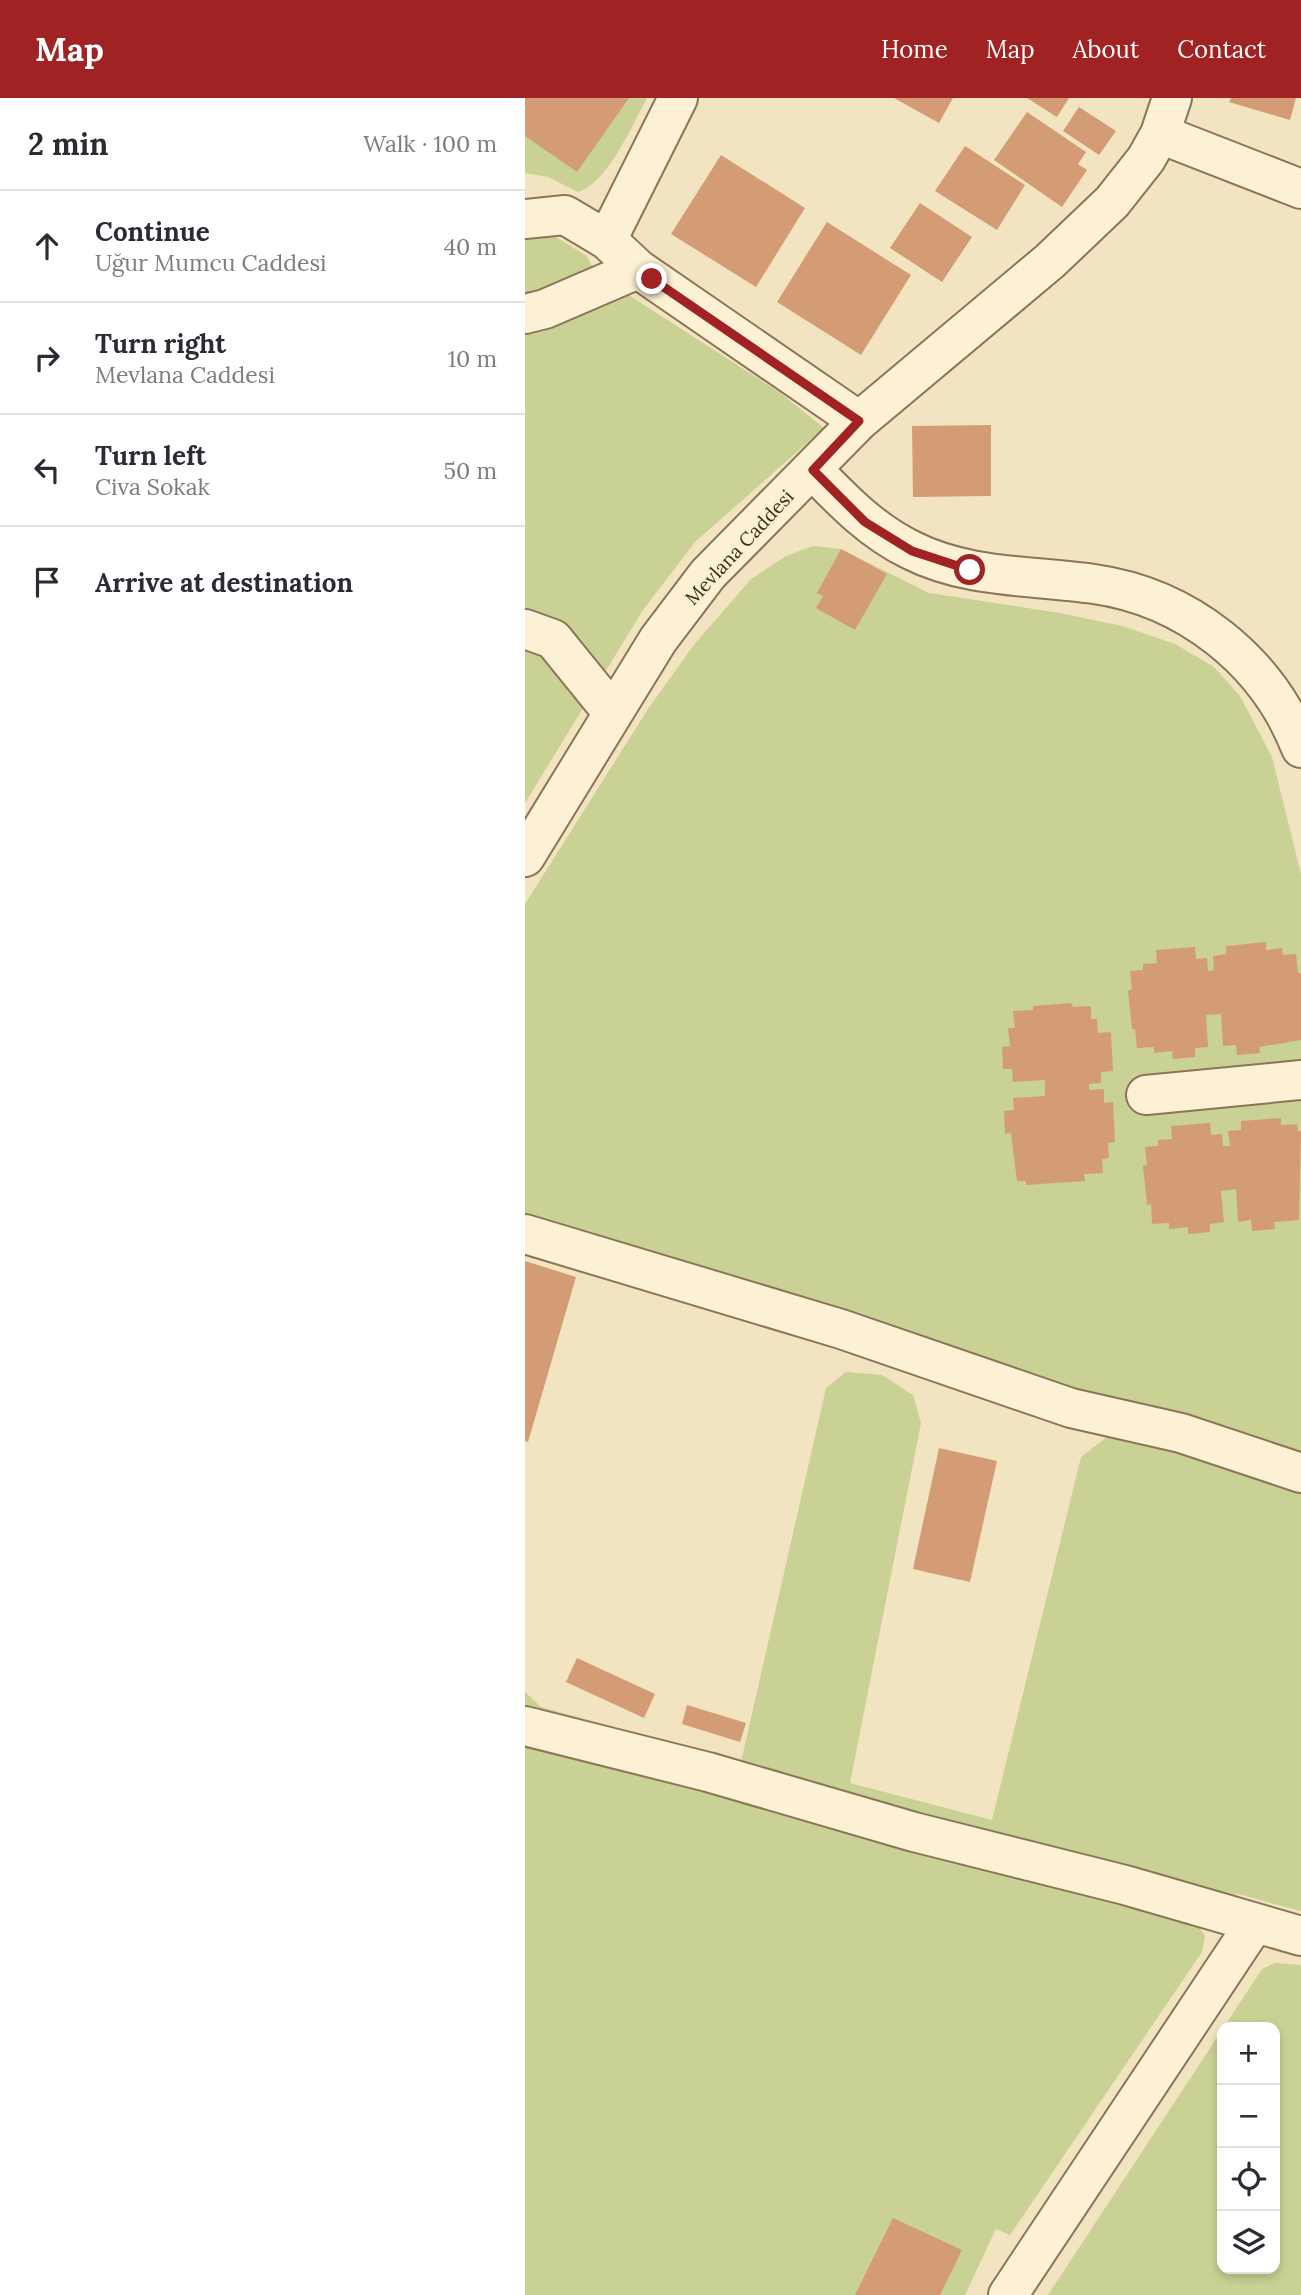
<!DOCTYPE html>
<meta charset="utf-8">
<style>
:root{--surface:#fff;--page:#f2f2f3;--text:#2b2b33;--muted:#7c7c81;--line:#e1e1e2;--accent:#a12222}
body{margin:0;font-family:Lora,serif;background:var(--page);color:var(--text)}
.controls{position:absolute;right:21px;bottom:21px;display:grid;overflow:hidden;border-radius:14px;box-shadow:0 4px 10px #0003}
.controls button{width:63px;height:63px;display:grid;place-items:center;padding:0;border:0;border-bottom:2px solid var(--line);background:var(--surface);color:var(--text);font:35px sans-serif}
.stop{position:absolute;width:21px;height:21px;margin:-16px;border:5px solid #a12222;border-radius:50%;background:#fff}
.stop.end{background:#a12222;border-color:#fff;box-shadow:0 2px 7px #0008}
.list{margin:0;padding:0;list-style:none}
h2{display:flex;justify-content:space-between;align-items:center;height:91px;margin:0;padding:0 28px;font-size:30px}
h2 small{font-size:23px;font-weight:400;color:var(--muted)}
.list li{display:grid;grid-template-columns:46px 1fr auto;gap:21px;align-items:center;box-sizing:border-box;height:112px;padding:0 28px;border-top:2px solid var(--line)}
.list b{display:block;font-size:26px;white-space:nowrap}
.list p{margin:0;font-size:23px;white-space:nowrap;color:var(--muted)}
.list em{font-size:23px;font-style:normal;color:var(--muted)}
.icon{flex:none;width:38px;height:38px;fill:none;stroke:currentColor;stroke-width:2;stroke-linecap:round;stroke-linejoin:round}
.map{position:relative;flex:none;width:776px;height:2197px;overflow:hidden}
header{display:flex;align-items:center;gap:42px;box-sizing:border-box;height:98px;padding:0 35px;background:var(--accent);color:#fff}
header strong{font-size:33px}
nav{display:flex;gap:38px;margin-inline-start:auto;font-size:24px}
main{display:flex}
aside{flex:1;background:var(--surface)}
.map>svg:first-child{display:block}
.green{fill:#c9d194}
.building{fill:#d39c74}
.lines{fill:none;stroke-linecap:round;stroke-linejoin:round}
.minor-casing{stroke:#8d7457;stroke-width:42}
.minor{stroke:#fcf0d5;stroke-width:38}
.route{stroke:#a12222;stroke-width:9}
.labels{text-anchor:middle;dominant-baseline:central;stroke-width:5;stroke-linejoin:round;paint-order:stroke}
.street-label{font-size:19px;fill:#3b2c1c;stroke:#f8eed1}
</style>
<header>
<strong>Map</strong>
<nav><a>Home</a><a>Map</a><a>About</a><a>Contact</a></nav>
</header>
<main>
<aside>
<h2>2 min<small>Walk · 100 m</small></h2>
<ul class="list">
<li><svg class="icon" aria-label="ahead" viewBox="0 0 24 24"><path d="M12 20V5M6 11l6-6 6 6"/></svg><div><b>Continue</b><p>Uğur Mumcu Caddesi</p></div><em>40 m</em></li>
<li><svg class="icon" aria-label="right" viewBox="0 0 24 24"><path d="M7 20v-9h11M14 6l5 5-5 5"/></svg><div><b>Turn right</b><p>Mevlana Caddesi</p></div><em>10 m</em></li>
<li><svg class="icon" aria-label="left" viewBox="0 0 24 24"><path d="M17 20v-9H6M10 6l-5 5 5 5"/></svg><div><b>Turn left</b><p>Civa Sokak</p></div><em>50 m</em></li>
<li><svg class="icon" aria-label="arrive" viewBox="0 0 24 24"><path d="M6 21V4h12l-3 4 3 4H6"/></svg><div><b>Arrive at destination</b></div></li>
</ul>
</aside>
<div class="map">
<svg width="776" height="2197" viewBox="0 0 776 2197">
<rect width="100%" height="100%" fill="#f2e4c1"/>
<path class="green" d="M0,0H122C107,27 83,85 53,94L23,79L0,75Z
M0,120L62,158L71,176L254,294L299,330L170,444L118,512L0,705Z
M288,448L316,451L404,495L535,515L597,528L650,546L689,569L715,598L747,659L776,776V1813L713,1796L658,1803L680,1838L677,1854L485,2137L471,2131L440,2197H0V1594L16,1609L216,1664L301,1290L321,1274L357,1277L388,1297L396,1325L325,1685L467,1722L556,1359L601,1324L0,1136V806L123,611L168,548L226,481L261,458Z
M750,1865L776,1867V2197H523L697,1932V2171H750V1929H699L737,1871Z"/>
<path class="building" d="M0,0H104L52,74L0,38Z
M369,0H428L414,25Z
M502,0H544L532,19Z
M706,0H771L765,22L704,4Z
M554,9L591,33L574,57L538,33Z
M502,14L561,54L553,66L562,72L537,109L469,62Z
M440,48L500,87L472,132L410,93Z
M196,57L280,110L231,189L146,136Z
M395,105L447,139L417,184L365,150Z
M302,124L386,177L336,257L252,204Z
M466,327V398L388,399L387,328Z
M316,451L362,476L330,532L291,510L298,498L292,495Z
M741,844V852L757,850L758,857L771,856L773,875H776V942L734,949L735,955L712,957L711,947L698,948L696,916L681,917L683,949L670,950V959L648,961L647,953L629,955V949L612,950L610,931H607L603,893L607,891L605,873L618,872V866L632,865L631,852L670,849L671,861L682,860L683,873L689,872L688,858L701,856V848Z
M546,905L548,909L566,908V921H572L573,935L586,934L588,973L576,974V985L564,986V992L579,991V1005L588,1004L590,1044L583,1045L584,1060L577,1061L578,1075L559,1076L560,1083L501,1087V1083H492L486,1035L480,1036L479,1013L489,1012L488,1000L520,998V982L488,984L487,971H478L477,949L485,948L483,930H490L488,913L508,912V908Z
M756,1020V1027L772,1026L773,1033H776L774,1122L749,1124L750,1131L727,1133L726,1122L713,1124L711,1091L696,1093L699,1124L685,1126V1134L663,1136V1129L644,1131V1125L627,1126L626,1106L622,1107L618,1068L622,1067L620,1049L633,1048V1042L647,1041L646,1028L685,1025L686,1037L697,1036L698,1048H705L703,1033L716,1032V1023Z
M0,1163L51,1179L3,1344L0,1343Z
M414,1350L472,1363L445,1484L388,1471Z
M52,1560L130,1596L119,1620L41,1584Z
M162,1607L221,1625L215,1644L157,1626Z
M368,2120L437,2152L415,2197H330Z"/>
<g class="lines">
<g class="minor-casing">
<path id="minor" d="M635,36L776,91
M0,121L40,117L82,142L113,171L334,323
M82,142L153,0
M0,216L20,211L113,171
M288,372C318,403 347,433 386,452C443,481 507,477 569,486C661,499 742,562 776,650
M0,531L28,541L88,615
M0,759L133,542L183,476L334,323L525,163L587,104L621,61L635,36L647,0
M621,997L776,982
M0,1136L316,1231L546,1310L656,1335L776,1375
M0,1628L183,1674L389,1734L600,1787L776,1838
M483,2197L730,1825"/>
</g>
<use href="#minor" class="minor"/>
</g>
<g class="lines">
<path class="route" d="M127,181L334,323L288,372L340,424L387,453L445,472"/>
</g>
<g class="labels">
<g class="street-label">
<text transform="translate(214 449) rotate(-47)">Mevlana Caddesi</text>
</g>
</g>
</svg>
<div class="controls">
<button>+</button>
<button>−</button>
<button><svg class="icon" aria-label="locate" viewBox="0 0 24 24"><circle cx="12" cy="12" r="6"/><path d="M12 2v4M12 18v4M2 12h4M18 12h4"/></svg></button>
<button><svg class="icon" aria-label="layers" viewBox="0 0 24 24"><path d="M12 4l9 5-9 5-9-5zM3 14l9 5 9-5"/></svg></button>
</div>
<div class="stop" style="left:445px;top:472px"></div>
<div class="stop end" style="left:127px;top:181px"></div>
</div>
</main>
